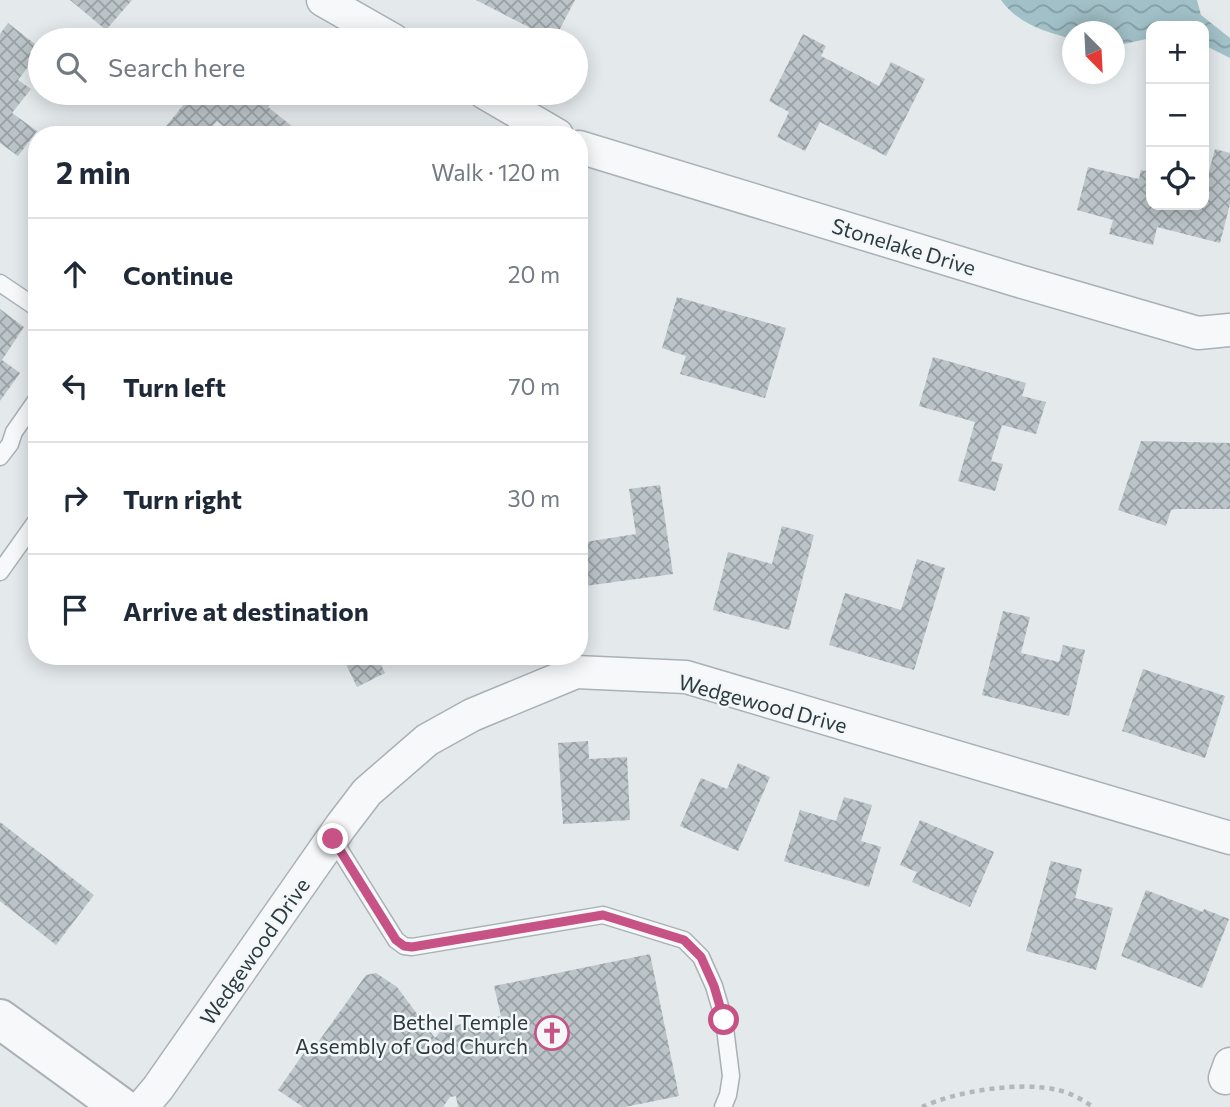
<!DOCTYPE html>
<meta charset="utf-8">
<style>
:root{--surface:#fff;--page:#f6f6f7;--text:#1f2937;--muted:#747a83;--line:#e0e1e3}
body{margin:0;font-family:Commissioner,sans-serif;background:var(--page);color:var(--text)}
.controls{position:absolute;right:21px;top:21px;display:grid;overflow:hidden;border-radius:14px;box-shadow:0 4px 18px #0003}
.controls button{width:63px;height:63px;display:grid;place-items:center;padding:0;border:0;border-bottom:2px solid var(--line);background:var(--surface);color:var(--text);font:35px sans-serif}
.compass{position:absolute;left:1062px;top:21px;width:63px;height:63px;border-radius:50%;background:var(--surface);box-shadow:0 4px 18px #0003;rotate:156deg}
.stop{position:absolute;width:21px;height:21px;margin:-16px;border:5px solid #c75286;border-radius:50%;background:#fff}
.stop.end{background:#c75286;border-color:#fff;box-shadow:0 2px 7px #0008}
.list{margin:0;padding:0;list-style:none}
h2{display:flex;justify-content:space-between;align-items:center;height:91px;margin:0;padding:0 28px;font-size:30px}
h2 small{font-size:23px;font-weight:400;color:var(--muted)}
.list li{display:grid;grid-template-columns:46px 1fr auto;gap:21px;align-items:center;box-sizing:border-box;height:112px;padding:0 28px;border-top:2px solid var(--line)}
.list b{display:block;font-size:26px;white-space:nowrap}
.list em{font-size:23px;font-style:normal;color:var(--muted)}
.icon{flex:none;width:38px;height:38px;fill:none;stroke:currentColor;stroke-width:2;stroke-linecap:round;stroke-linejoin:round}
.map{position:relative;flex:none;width:1230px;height:1107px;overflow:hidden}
.search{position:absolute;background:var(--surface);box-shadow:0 4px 18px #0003;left:28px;top:28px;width:560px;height:77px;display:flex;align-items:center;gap:18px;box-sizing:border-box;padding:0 24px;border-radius:38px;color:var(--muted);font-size:26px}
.panel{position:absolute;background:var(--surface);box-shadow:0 4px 18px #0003;left:28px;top:126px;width:560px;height:539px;border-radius:28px}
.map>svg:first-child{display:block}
.water{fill:url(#water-waves)}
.building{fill:url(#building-cross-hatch)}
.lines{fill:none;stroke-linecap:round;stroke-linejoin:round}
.service-casing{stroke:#a9b1b5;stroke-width:19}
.minor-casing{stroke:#a9b1b5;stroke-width:35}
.tertiary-casing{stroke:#a9b1b5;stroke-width:42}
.path{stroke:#b2b8bb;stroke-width:4.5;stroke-dasharray:5 5;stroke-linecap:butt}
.service{stroke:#f7f8f9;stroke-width:16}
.minor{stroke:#f7f8f9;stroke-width:32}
.tertiary{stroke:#f7f8f9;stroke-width:38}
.route{stroke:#c75286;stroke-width:9}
.labels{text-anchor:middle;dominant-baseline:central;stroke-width:5;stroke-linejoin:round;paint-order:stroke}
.street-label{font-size:21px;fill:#2c3b42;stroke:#f4f7f8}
.poi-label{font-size:21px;fill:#2c3b42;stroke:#f4f7f8;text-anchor:end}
</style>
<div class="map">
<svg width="1230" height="1107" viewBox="0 0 1230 1107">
<defs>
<pattern id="water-waves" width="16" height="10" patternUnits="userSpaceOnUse" patternTransform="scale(1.75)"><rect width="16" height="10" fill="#a2c0c8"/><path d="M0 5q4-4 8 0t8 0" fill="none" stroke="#849da4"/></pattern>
<pattern id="building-cross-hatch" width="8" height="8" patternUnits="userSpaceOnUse" patternTransform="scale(1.75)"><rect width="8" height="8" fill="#bbc4c8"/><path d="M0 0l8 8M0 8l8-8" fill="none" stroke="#98a0a4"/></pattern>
</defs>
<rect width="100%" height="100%" fill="#e4e9eb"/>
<path class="water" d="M1001,0H1197L1201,15L1230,38V58L1204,45V26H1151V38L1115,46L1114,32H1072V39C1046,32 1018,24 1001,0Z"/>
<path class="building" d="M70,0H132L106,30Z
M476,0H575L554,40Z
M8,23L40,48V51L18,80L31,89L12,113L37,131L18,156L0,143V34Z
M803,34L826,46L821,56L879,86L891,62L925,79L886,156L820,122L805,151L777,137L789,112L769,101Z
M193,93H279L268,107L303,135H234L217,121L205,135H159Z
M1215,149L1230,153V204L1220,243L1157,227L1153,245L1109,234L1113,220L1077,210L1088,167L1139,179L1141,170L1151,172V205H1204V186H1205Z
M677,297L786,328L765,398L680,374L686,356L662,348Z
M0,309L24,327L2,360L20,373L0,401Z
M933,357L1026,383L1022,396L1046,402L1036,434L1002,425L991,461L1003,464L995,491L958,481L975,422L919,406Z
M1141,441L1230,443V509H1176L1171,510L1166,526L1118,510Z
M660,485L673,574L585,586L579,543L636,534L629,489Z
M782,526L814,535L789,630L713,610L728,552L772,564Z
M917,559L945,568L914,670L829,645L845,593L901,610Z
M1003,611L1030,617L1021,653L1059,662L1063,645L1085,650L1069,716L982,695Z
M342,656H377L385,673L357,687Z
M1143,669L1225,696L1205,758L1122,731Z
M588,741L589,759L627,757L630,820L563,824L558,743Z
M738,763L770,777L738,851L680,826L701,778L727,789Z
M844,797L872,805L861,841L881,847L869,887L784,861L800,810L836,821Z
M920,820L994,852L970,907L912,882L917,872L900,865Z
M0,822L94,895L56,945L0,901Z
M1051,861L1082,869L1075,898L1113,908L1096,970L1026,951Z
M1146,890L1203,912L1204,909L1229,919L1202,988L1121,956Z
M650,954L679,1096L625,1107H458L456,1096L450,1097L443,1107H303L278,1090L304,1053L319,1041L366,975L376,973L397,987L435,1038L443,1028L501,1016L494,986Z"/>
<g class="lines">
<g class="service-casing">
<path id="service" d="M0,283L37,308
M0,457L10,444L14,432L37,399
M0,572L37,520
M333,839L396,940L404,946L412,947L603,915L684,940L701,957L714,986L724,1020L731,1076L728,1095L723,1107"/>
</g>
<g class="minor-casing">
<path id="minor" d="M323,0L393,40
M485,93L557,135
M579,147L1019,281L1198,333L1230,330
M1225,1078L1230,1064
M142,1107L158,1088L341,826L367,792L427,740L472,715L576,672L686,677L1230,838"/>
</g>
<g class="tertiary-casing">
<path id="tertiary" d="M0,1019L121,1107"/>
</g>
<path class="path" d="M922,1107C956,1091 1021,1081 1058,1090C1071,1093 1083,1100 1093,1107"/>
<use href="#service" class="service"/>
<use href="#minor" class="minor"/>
<use href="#tertiary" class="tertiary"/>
</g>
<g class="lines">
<path class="route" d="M333,839L396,940L404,946L412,947L603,915L684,940L701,957L714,986L724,1020"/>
</g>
<defs>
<g id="church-ring" transform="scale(1.75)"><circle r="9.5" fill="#f4f7f8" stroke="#c75286" stroke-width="1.5"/><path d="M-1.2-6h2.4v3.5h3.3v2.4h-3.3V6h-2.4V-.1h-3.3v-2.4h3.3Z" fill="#c75286"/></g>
</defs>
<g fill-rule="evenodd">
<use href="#church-ring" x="552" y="1033"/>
</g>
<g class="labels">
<g class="street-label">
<text transform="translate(904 246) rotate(17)">Stonelake Drive</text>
<text transform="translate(763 703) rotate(15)">Wedgewood Drive</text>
<text transform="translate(254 951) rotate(-55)">Wedgewood Drive</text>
</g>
<g class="poi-label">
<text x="528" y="1021">Bethel Temple<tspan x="528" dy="24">Assembly of God Church</tspan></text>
</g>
</g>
</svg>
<div class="controls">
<button>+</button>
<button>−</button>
<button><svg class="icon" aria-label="locate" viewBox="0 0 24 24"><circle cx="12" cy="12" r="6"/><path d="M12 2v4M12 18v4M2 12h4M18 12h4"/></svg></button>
</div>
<svg class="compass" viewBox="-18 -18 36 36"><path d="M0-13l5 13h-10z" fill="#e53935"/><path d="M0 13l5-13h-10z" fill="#747a83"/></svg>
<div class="stop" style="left:724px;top:1020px"></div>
<div class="stop end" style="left:333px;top:839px"></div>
<div class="search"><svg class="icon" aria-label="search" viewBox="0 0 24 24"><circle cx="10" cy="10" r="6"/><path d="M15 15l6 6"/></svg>Search here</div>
<section class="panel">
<h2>2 min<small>Walk · 120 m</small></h2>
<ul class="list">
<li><svg class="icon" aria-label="ahead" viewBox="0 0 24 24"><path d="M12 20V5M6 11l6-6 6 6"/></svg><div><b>Continue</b></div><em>20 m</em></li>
<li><svg class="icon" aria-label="left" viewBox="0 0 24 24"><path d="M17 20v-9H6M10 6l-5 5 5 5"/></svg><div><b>Turn left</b></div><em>70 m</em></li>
<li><svg class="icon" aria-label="right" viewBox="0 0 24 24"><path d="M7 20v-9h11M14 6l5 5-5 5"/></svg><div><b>Turn right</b></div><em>30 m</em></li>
<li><svg class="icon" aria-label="arrive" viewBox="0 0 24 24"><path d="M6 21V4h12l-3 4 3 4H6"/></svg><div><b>Arrive at destination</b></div></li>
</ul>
</section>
</div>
